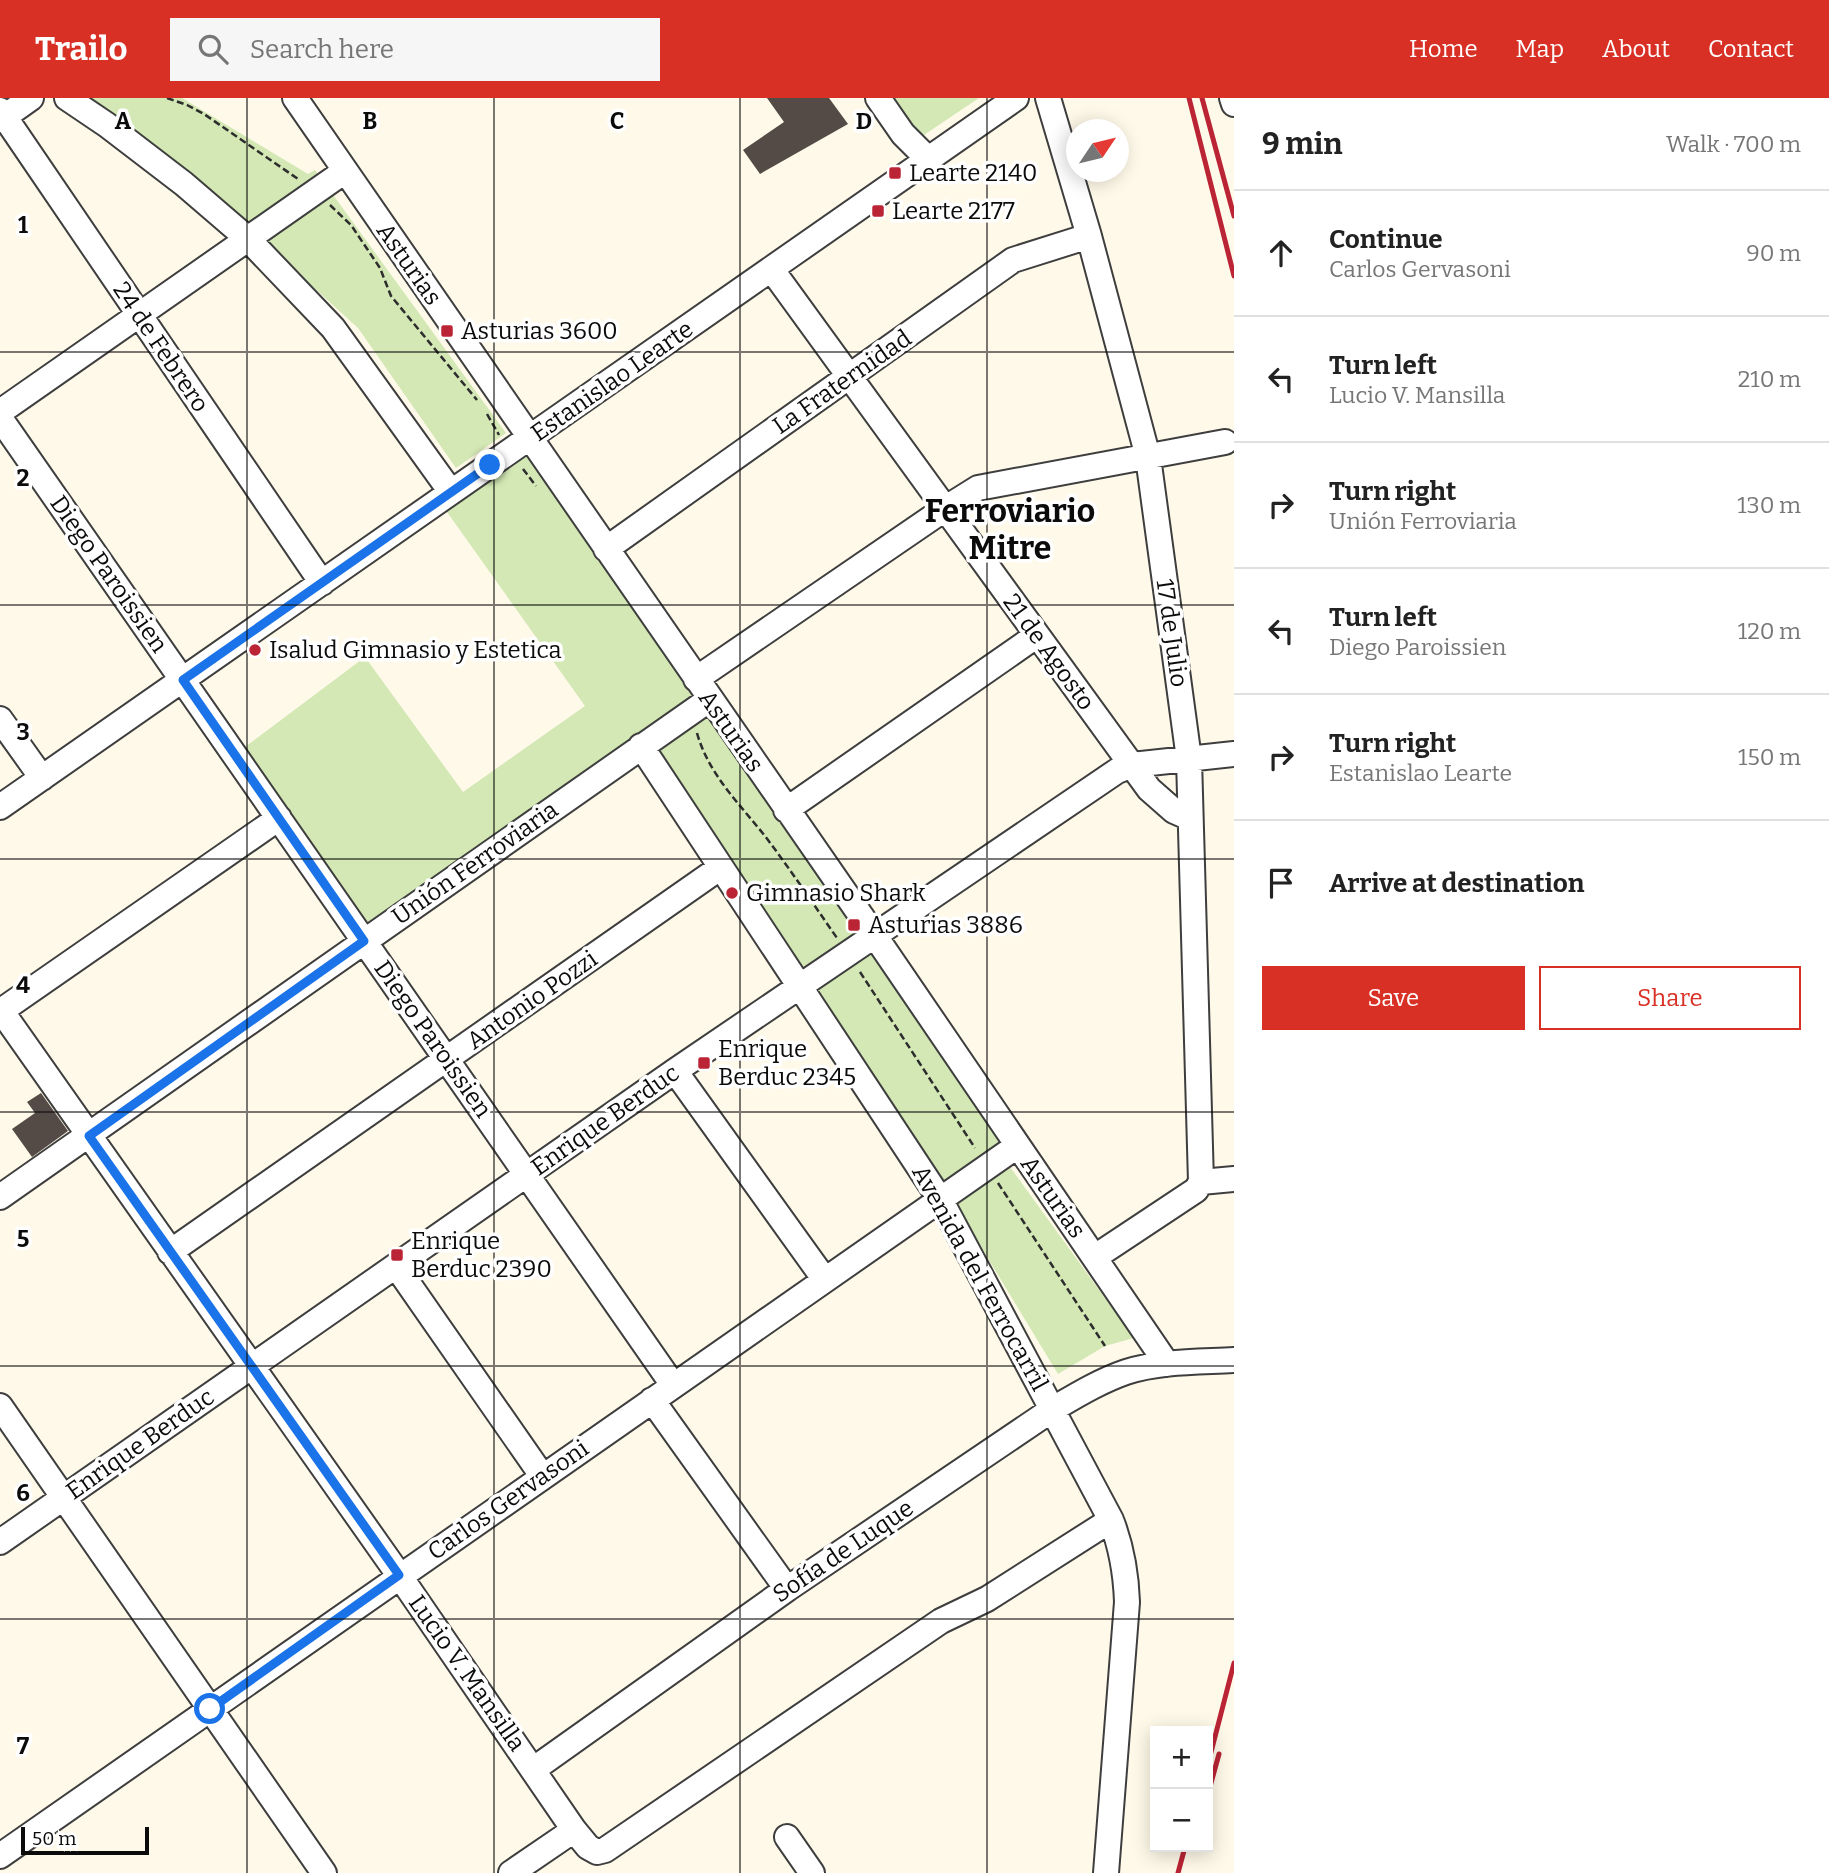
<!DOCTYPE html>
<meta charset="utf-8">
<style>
:root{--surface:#fff;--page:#f6f6f6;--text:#222;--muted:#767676;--line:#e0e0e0;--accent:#d93025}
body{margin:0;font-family:Bitter,serif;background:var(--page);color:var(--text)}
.controls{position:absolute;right:21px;bottom:21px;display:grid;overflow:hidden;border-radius:0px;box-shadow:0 4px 18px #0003}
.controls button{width:63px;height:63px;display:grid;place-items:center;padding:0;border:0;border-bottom:2px solid var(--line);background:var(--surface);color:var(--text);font:35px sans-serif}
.compass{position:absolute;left:1066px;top:21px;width:63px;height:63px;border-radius:50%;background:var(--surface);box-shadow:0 4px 18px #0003;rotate:55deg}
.scale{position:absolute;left:21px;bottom:18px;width:128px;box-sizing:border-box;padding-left:7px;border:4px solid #0b0b0b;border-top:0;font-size:19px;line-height:24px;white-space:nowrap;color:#0b0b0b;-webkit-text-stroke:5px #fff;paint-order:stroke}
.stop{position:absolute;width:21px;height:21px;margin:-16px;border:5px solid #1a73e8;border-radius:50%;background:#fff}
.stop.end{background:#1a73e8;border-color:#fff;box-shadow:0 2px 7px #0008}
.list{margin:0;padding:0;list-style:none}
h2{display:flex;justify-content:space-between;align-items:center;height:91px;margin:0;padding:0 28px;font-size:30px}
h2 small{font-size:23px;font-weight:400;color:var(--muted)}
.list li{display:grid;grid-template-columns:46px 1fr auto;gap:21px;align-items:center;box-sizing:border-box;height:126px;padding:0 28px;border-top:2px solid var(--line)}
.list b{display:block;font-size:26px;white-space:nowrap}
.list p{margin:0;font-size:23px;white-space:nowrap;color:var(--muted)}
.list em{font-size:23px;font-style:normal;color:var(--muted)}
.actions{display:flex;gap:14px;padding:21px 28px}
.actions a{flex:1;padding:16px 0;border:2px solid var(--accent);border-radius:0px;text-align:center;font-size:24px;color:var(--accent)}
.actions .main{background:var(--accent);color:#fff}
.icon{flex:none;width:38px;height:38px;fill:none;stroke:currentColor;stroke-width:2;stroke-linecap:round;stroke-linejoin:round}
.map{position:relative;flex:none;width:1234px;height:1775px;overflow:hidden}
header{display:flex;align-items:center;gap:42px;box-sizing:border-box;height:98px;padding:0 35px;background:var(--accent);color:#fff}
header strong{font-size:33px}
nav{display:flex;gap:38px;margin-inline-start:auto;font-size:24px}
.search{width:490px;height:63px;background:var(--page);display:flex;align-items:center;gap:18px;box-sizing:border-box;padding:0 24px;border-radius:0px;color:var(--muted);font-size:26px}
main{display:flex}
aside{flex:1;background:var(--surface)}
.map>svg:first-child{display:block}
.green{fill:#d3e8b4}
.building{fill:#544b47}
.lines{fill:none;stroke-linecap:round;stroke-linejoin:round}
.minor-casing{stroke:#3e3e3e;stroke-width:28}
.path{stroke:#2d2d2d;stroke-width:2.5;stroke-dasharray:7 3.5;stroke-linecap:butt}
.minor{stroke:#fff;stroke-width:24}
.rail{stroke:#ba2435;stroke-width:5}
.route{stroke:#1a73e8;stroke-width:9}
.grid{fill:none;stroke:#0b0b0b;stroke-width:2;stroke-opacity:0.55}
.poi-dot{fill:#ba2435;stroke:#fff;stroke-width:2.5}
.labels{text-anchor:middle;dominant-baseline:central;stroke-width:7;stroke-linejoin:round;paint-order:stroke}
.poi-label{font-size:24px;fill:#0b0b0b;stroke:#fff;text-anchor:start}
.street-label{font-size:24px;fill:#0b0b0b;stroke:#fff}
.district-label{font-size:32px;font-weight:bold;fill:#0b0b0b;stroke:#fff}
.grid-label{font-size:23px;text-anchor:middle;font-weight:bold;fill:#0b0b0b;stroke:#fff;stroke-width:7;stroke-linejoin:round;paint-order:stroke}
</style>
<header>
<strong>Trailo</strong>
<div class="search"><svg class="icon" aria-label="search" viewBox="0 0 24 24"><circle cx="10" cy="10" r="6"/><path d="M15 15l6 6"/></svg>Search here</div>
<nav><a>Home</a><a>Map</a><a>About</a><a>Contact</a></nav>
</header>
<main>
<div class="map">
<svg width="1234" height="1775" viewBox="0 0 1234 1775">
<rect width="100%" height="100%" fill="#fff9e9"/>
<path class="green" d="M82,0H182L308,76L315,72L506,335L456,370L358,230L194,80Z
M886,0H979L915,43Z
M529,346L705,600L372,832L241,652L365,559L463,694L585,608L442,407Z
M708,608L863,834L799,880L647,650Z
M874,849L1009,1046L941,1094L811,897Z
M1010,1069L1134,1240L1105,1248L1058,1276L955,1106Z"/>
<path class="building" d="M767,0H829L848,26L760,76L743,52L784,24Z
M41,995L68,1033L32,1059L12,1031L35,1015L27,1004Z"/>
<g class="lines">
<g class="minor-casing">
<path id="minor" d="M67,0L107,27L184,86L248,141L333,230L451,394
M295,0L875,838L1167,1266
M878,0L903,36L928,61
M1048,0L1089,138L1148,359L1189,661L1201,1084
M1232,0L1234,6
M0,12L322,485
M0,22L31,0
M772,172L1149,691L1174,713L1190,720
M0,314L345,73
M0,320L673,1287
M606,451L1013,162L1089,138
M696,581L946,410L978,390L1225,344
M0,621L42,680
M641,648L940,1101L1111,1422C1122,1450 1126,1475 1127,1504L1106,1775
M0,709L1016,0
M786,712L1036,538
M0,911L399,1477L574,1732L588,1749L597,1754L605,1752L941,1523L987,1501L1111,1422
M1,913L279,720
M675,973L825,1182
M0,1099L710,601
M170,1154L721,769
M1095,1159L1196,1092L1201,1084L1234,1081
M396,1168L543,1379
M652,1302L787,1491
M0,1308L324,1775
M0,1444L675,973L1117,673L1132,667L1234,656
M534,1671L787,1491L1053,1311C1077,1297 1100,1283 1126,1274C1160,1263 1198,1264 1234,1262
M787,1739L812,1775
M0,1758L1017,1048
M511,1775L574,1732"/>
</g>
<path class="path" d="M167,0L187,7L204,16L298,81
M330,107L351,127L380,170L391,198L477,302
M487,316L499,337
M523,371L536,388
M697,635C709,678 742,708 768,742C792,774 814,807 837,840
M860,874L975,1050
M998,1085L1105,1248"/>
<use href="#minor" class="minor"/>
<path class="rail" d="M1189,0L1234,178
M1202,0L1234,118
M1208,1666L1234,1565
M1208,1696L1219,1656
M1178,1775L1185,1749"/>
</g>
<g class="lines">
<path class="route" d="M210,1611L399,1477L89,1038L364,843L183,582L490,367"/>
</g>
<path class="grid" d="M247,0V1775M494,0V1775M740,0V1775M987,0V1775M0,254H1234M0,507H1234M0,761H1234M0,1014H1234M0,1268H1234M0,1521H1234"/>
<g class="poi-dot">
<rect x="888" y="68" width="14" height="14" rx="3.5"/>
<rect x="871" y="106" width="14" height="14" rx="3.5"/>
<rect x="440" y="226" width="14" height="14" rx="3.5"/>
<circle cx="255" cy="552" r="7"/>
<circle cx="732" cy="795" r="7"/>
<rect x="847" y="820" width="14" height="14" rx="3.5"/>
<rect x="697" y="958" width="14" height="14" rx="3.5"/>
<rect x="390" y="1150" width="14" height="14" rx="3.5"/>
</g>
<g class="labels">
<g class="poi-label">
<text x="909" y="75">Learte 2140</text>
<text x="892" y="113">Learte 2177</text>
<text x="461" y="233">Asturias 3600</text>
<text x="269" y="552">Isalud Gimnasio y Estetica</text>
<text x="746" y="795">Gimnasio Shark</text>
<text x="868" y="827">Asturias 3886</text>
<text x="718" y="951">Enrique<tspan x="718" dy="28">Berduc 2345</tspan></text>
<text x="411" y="1143">Enrique<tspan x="411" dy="28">Berduc 2390</tspan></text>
</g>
<g class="street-label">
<text transform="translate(409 166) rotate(55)">Asturias</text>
<text transform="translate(161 249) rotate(56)">24 de Febrero</text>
<text transform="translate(612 283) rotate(-35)">Estanislao Learte</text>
<text transform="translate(842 284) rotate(-35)">La Fraternidad</text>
<text transform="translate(109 476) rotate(55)">Diego Paroissien</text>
<text transform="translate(1172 535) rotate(82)">17 de Julio</text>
<text transform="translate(1049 554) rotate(54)">21 de Agosto</text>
<text transform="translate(731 633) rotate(55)">Asturias</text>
<text transform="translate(475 765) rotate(-35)">Unión Ferroviaria</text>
<text transform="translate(532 902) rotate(-35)">Antonio Pozzi</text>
<text transform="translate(433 941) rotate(55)">Diego Paroissien</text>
<text transform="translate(605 1022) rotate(-35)">Enrique Berduc</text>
<text transform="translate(1053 1099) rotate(55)">Asturias</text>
<text transform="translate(980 1180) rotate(61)">Avenida del Ferrocarril</text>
<text transform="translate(140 1346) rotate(-35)">Enrique Berduc</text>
<text transform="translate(508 1402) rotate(-35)">Carlos Gervasoni</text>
<text transform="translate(843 1453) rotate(-34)">Sofía de Luque</text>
<text transform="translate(467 1575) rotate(55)">Lucio V. Mansilla</text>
</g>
<g class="district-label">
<text x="1010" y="413">Ferroviario<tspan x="1010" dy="37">Mitre</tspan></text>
</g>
</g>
<g class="grid-label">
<text x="123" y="31">A</text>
<text x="370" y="31">B</text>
<text x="617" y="31">C</text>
<text x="864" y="31">D</text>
<text x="23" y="135">1</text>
<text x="23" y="388">2</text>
<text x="23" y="642">3</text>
<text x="23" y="895">4</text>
<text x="23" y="1149">5</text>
<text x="23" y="1403">6</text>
<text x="23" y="1656">7</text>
</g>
</svg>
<div class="controls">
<button>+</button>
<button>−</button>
</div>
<svg class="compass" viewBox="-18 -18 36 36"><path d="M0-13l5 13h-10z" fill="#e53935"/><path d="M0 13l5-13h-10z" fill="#767676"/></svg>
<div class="scale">50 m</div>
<div class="stop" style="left:210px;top:1611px"></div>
<div class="stop end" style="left:490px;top:367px"></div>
</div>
<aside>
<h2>9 min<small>Walk · 700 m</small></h2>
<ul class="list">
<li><svg class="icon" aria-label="ahead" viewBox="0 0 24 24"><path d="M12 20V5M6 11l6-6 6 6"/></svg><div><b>Continue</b><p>Carlos Gervasoni</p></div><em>90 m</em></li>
<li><svg class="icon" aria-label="left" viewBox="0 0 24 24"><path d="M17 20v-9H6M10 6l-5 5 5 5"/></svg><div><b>Turn left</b><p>Lucio V. Mansilla</p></div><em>210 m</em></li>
<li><svg class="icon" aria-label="right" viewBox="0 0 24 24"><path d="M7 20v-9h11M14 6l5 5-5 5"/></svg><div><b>Turn right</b><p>Unión Ferroviaria</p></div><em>130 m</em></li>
<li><svg class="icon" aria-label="left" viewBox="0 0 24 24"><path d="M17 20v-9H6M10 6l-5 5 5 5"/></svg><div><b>Turn left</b><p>Diego Paroissien</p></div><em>120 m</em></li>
<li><svg class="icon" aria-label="right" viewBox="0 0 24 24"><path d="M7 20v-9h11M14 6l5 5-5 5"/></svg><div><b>Turn right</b><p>Estanislao Learte</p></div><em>150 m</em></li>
<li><svg class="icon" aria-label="arrive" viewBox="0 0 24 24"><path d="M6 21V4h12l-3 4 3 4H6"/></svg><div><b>Arrive at destination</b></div></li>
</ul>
<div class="actions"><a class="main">Save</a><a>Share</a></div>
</aside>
</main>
